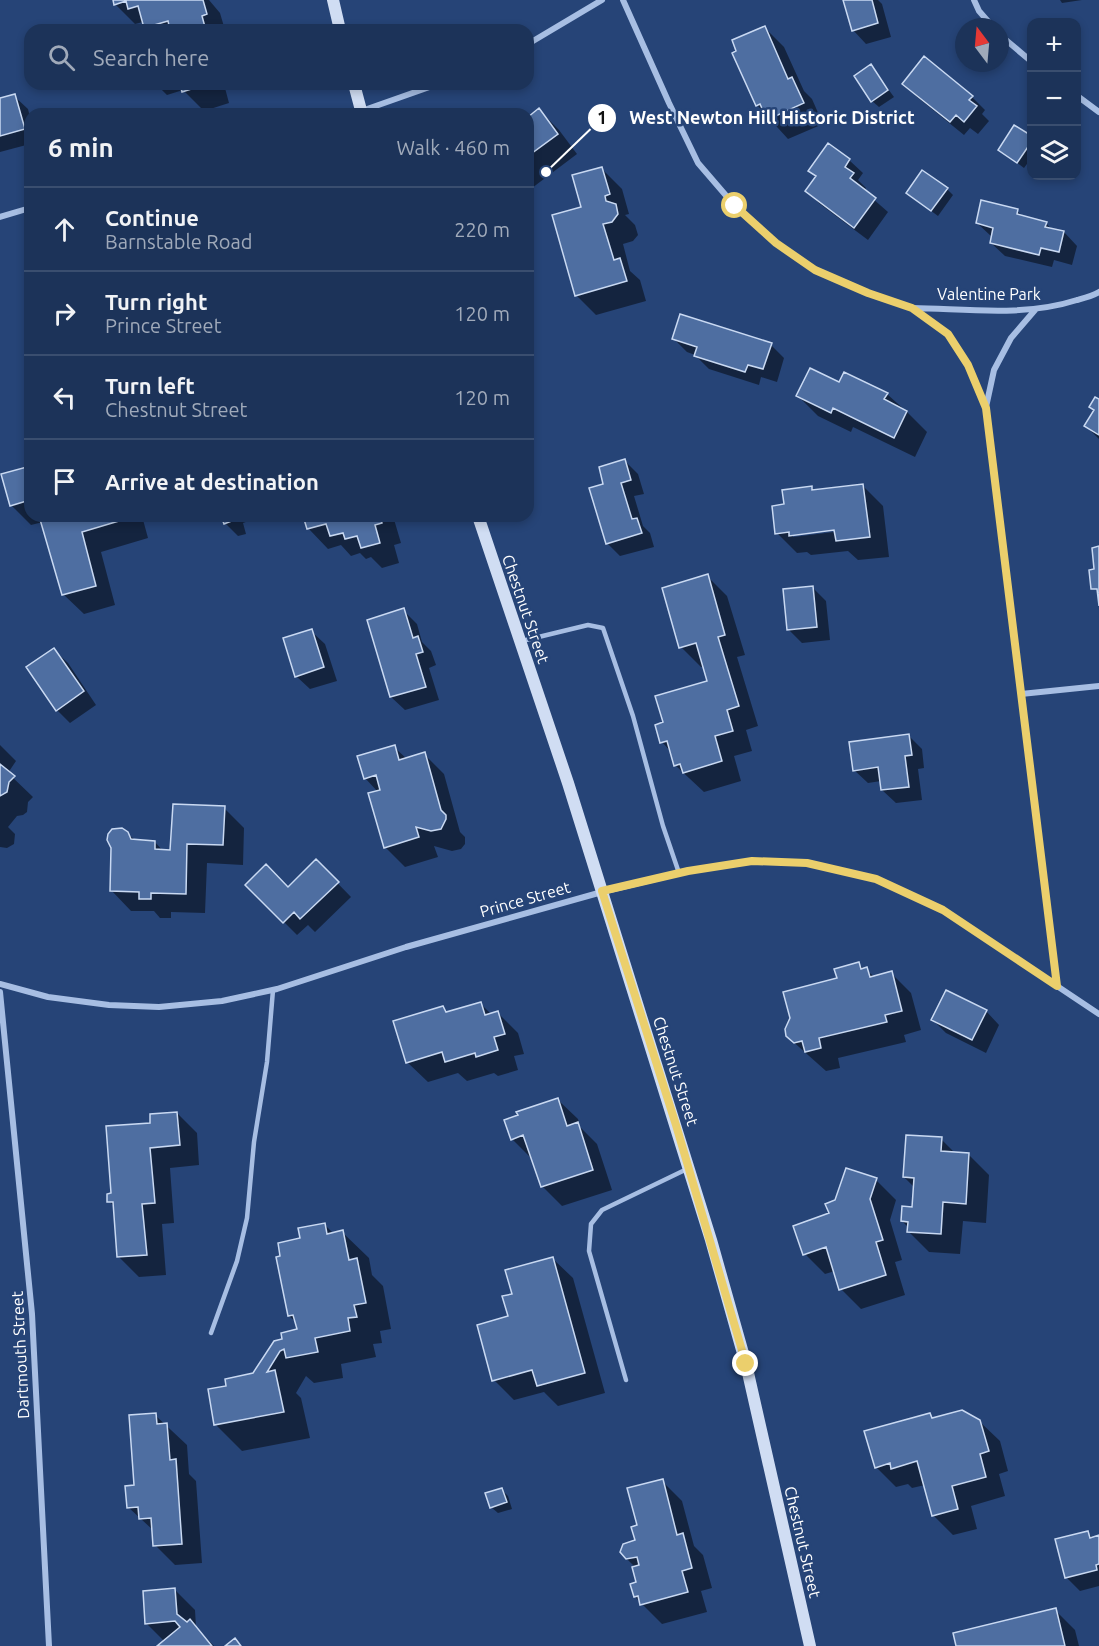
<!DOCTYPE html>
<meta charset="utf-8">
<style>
:root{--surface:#1c3359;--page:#293f62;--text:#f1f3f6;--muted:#a0aaba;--line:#3a4e6f}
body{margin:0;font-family:Ubuntu,sans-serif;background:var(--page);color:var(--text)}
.controls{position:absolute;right:18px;top:18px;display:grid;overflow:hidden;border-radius:12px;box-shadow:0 3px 9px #0003}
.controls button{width:54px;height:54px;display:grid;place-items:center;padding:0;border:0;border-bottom:2px solid var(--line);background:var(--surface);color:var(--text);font:30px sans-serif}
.compass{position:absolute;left:955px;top:18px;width:54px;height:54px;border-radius:50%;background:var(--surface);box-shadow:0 3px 9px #0003;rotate:344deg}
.stop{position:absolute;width:18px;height:18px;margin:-14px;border:4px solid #ebcf6c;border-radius:50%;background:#fff}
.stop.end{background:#ebcf6c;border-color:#fff;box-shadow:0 2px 6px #0008}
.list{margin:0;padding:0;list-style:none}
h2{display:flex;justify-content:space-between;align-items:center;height:78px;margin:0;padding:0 24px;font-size:26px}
h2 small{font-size:20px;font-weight:400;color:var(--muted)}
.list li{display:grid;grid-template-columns:39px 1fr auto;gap:18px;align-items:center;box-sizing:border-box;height:84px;padding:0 24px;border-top:2px solid var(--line)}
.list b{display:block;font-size:22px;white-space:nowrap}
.list p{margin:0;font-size:20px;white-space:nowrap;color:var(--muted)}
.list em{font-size:20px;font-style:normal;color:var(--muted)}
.icon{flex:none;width:33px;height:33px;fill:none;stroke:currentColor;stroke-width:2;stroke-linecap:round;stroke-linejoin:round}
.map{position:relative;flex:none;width:1099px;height:1646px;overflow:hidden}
.search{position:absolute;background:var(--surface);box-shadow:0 3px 9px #0003;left:24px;top:24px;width:510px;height:66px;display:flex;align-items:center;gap:15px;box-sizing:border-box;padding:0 21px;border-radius:18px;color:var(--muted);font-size:22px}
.panel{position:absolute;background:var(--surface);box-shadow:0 3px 9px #0003;left:24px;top:108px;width:510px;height:414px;border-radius:18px}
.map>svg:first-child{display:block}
.shadow{fill:#0007;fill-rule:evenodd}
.building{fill:#4e6ea1;stroke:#c9d9f2;stroke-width:1.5}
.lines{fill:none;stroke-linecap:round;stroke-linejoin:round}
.lane{stroke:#a7bee3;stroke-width:4.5}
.street{stroke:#a7bee3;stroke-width:6}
.secondary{stroke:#d0ddf3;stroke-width:12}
.route{stroke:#ebcf6c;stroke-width:8}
.labels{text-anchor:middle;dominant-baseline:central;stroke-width:5;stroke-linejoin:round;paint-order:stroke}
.street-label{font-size:16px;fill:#fff;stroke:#264477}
.leader{fill:none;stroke:#fff;stroke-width:2}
.callout-dot{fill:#fff;stroke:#264477;stroke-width:2}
.mark-label{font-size:18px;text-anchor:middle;font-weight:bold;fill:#111}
.callout-label{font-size:18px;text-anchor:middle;font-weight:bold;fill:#fff;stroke:#264477;stroke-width:5;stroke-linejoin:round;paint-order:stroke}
</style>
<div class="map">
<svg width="1099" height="1646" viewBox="0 0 1099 1646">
<rect width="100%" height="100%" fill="#264477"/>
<path class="shadow" d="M114,0H209L220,13L225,30H148L143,22L135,24L115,4Z
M845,0H878L882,4L891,37L866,44L853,30Z
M1060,0H1082L1062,3Z
M764,27L784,47L804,91L812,99L823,124L788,139L757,105Z
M871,66L894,97L879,107L872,101Z
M904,83L972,97L985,110L982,114L989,121L978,134L970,128L964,135L917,97Z
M156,84H230L231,87L225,88L229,103L204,111L183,90L167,95Z
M14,96L28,109L30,117V144L0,152V100Z
M539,110L559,130L577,154L528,191V118Z
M1032,138V157L1024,168L1000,150Z
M849,160L863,173L858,180L866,188L864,191L888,212L868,240L820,204L807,191L817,177L810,171Z
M602,169L622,189L629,214L625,215L635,225L638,235L633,241L623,244L630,271L640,280L646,301L596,315L576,295L583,208Z
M947,189L953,195L938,216L915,199Z
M1017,211L1025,218L1046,223L1052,230L1064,232L1077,246L1072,265L1054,260L1052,267L1005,256L991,243L992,237L977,223Z
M674,339L771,345L784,358L777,382L761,377L759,385L709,369L695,355L687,352Z
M840,384L887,394L907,412L927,432L915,457L853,427L851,432L818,416L798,396Z
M1099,401V439L1086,426Z
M625,461L638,474L644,494L634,496L643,526L650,533L654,547L620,556L607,543L605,485Z
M30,463V516H142L148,538L101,552L115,605L84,614L63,594L43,522L31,525L11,505Z
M863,486L883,506L889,557L858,560L848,551L811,555L807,552L797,553L777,533L786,505L812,488L815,491ZM842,528V531L793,537V534Z
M218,516H253L254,519L243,523L246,534L238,536Z
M305,516H393L401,543L394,545L399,563L382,568L371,557L366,559L360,553L351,556L341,545L328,549L308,528Z
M707,576L727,596L745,655L737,657L758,726L746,730L752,751L734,756L741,781L704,792L675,765L672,753L662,742L665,723L709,682L704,666L701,667L681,647Z
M812,587L826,601L830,640L802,643L788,629Z
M403,610L417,624L422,642L431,651L436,665L429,668L439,700L405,710L391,697L368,621Z
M311,631L325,644L337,681L310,689L296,676Z
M54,650L68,663L96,705L70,723L57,710Z
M908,735L922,749L924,768L918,769L922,800L896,803L882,790L881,781L868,783L854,770Z
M0,745L16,761L8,773L33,797L28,802L27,812L23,815L17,816L8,827L15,834L14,844L7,848L0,847Z
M394,747L407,759L424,754L444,774L460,832L465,837V844L461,849L452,851L434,846L438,857L405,867L385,847L378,792L365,778Z
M224,808L244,828L243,865L207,863L205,913L171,912V918H160L154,911H131L111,890L127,833L135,840L155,842L163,851H171Z
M316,861L351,897L315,932L308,925L297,935L247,885L288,889Z
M858,964L875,977L891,973L911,993L921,1030L904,1035L906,1042L838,1058L840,1068L826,1071L790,1039L839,980Z
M480,1003L492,1015L498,1013L518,1033L524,1054L514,1056L518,1070L498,1076L494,1073L467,1081L458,1073L428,1082L407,1062L443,1007L448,1013Z
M986,1011L999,1025L986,1053L946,1033L933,1020Z
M557,1099L578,1119L580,1127L597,1144L612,1190L562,1206L542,1186L533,1160L512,1139Z
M177,1113L197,1133L199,1165L170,1168L174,1223L162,1224L166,1275L139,1277L119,1257L115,1207L109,1201L152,1124Z
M941,1139L956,1154L969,1155L989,1175L986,1223L963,1221L960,1254L929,1252L909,1232V1228L902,1221L913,1208L914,1187L904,1177Z
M876,1180L896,1200L890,1220L902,1260L895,1262L905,1295L861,1309L841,1289L835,1271L825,1274L805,1254L831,1214Z
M324,1224L334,1234L342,1232L369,1258L372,1275L383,1286L391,1329L380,1331L382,1343L373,1344L376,1357L341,1364L343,1378L314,1383L306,1376L296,1393L301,1398L310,1438L242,1451L216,1425L227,1387L253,1374L284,1340L298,1330L297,1323L289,1316L302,1239Z
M552,1258L573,1278L605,1393L558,1406L544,1392L514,1400L494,1380L513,1295Z
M930,1414L934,1419L979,1421L1000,1441L1008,1471L999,1474L1005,1496L971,1506L977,1529L953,1535L933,1515L925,1485L912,1488L908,1484L896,1487L876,1467Z
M155,1415L187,1445L189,1474L196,1481L202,1563L175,1565L155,1545L154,1531L128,1507Z
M662,1481L682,1501L694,1546L703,1555L712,1588L701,1591L707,1612L662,1624L635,1597L638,1584L636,1568L623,1555L637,1541L639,1526Z
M502,1490L508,1496L512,1509L498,1513L491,1507Z
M1087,1532L1093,1538L1099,1537V1586L1080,1591L1066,1577Z
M175,1590L195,1610L196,1627L214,1646H159L165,1642L146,1623Z
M1055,1610L1075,1630L1079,1646H958Z"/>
<path class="building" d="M113,0H203L207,14L202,16L205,27L196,30H170L168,21L144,28L138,6L128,9L126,1L114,5Z
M843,0H872L878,23L852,31Z
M765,26L788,79L792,77L804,103L767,120L760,104L756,106L732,53L736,51L732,40Z
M924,56L973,96L969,100L977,106L964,122L956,115L950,122L902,84Z
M871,64L888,90L871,102L854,76Z
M180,84H207L182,92Z
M15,94L25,129L0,136V98Z
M539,108L558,134L528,156V117Z
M1014,125L1032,136V141L1017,163L998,150Z
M828,143L850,159L845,167L854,173L850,178L876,198L854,228L805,191L816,176L808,171Z
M602,167L610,194L605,196L606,201L616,204L618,214L612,222L603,224L614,260L620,258L627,281L575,296L552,215L581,207L572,175Z
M922,170L948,188L931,211L906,193Z
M981,200L1018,209L1017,214L1047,222L1045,227L1064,231L1059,252L1041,248L1039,255L990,243L993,228L976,223Z
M680,314L772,343L763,369L748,365L745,372L694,356L697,347L672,339Z
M810,368L839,382L844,372L888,393L884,399L907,411L894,438L833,408L831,413L796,396Z
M1095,397L1099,399V435L1084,426L1094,410L1089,407Z
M625,459L631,480L621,483L632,519L637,518L642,533L606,544L589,488L603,484L599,467Z
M30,461V500L10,506L1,474L27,467L26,462Z
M863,484L870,537L836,541L834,530L789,536V532L775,534L772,506L784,504L782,490L812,486V490Z
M39,516H128L129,518L82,532L96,586L62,595Z
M221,516H232L234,520L224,524Z
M303,516H380L382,523L375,525L380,543L361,548L357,536L345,539L343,533L330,536L326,524L307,529Z
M1099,546V606L1097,589H1091L1089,570L1094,569L1092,548Z
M708,574L725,635L718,637L739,706L727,710L733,731L715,736L722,761L683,773L680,764L674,766L667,741L660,743L655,725L663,722L655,696L707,681L696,643L679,648L662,588Z
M813,586L817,627L787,630L783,589Z
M404,608L413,638L418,636L423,652L416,654L426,687L390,697L367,620Z
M312,629L324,667L295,677L283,638Z
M54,648L84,691L56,711L26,667Z
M909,734L912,755L905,756L909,787L881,790L878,767L853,771L849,742Z
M395,745L399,760L425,752L441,810L446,815V819L441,829L431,831L416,827L419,837L384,848L368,793L380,790L376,775L364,779L357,756Z
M0,764L15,776L9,782L7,792L0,796Z
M173,804L225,806L223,845L187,844L186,894L151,893V899H139V892L110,891L111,848L107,840L108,834L112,829L122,828L128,832L131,839L155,841V849L170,850Z
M316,859L339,882L300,919L294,912L283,923L245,885L266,864L288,887Z
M859,962L861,969L867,967L870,977L892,971L902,1011L885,1015L887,1022L819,1038L821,1048L805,1052L802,1041L794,1043L786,1036L785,1029L790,1018L783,992L837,978L834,969Z
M946,990L987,1010L972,1040L931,1020Z
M481,1002L485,1015L498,1011L505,1034L494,1037L498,1050L476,1057L475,1053L445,1062L442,1052L406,1063L393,1021L443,1006L446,1012Z
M558,1098L567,1126L578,1122L593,1170L541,1187L523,1135L511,1140L504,1120L518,1115L516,1112Z
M177,1112L180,1145L150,1148L155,1203L142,1204L147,1255L117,1257L113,1202H107V1194L111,1193L106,1126L150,1123V1114Z
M906,1135L942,1137L941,1151L969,1153L966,1204L943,1202L941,1234L907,1232L908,1222L901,1221L902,1206L912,1207L914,1178L903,1177Z
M846,1168L877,1178L870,1199L883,1240L876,1242L886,1275L839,1290L826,1247L803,1255L793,1226L829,1213L825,1204L835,1200Z
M325,1223L327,1234L343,1230L349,1260L357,1258L366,1303L354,1305L357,1317L348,1318L350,1331L315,1338L318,1352L286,1358L284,1349L280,1351L267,1372L275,1370L284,1412L214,1425L208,1389L226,1386L225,1379L253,1373L274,1341L282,1339L281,1333L297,1329L293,1315L288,1316L276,1257L280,1256L278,1243L300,1238L298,1228Z
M553,1257L585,1373L537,1386L532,1370L492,1381L477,1325L508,1316L502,1296L512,1294L505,1270Z
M962,1410L980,1420L989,1451L980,1454L986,1477L952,1486L958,1509L932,1516L917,1461L891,1469L890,1463L875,1468L864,1431L930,1413L932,1418Z
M156,1413L157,1424L167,1423L170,1460L176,1459L182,1544L153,1546L151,1518L139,1519L138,1507L127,1508L125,1486L134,1485L129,1415Z
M663,1479L677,1535L683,1533L692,1568L682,1571L688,1592L640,1605L638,1596L634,1597L630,1584L636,1582L632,1567L639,1565L637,1557L626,1559L620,1552L623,1544L635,1540L631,1527L637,1525L627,1488Z
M502,1488L507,1502L490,1508L485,1493Z
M1088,1531L1090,1538L1099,1535V1564L1096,1565L1097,1570L1065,1578L1055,1539Z
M175,1588L177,1614L187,1622L190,1619L212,1646H157L180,1627L175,1621L145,1624L143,1591Z
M1056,1608L1065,1646H956L953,1633Z
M235,1638L241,1646H225Z"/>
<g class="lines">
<path class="lane" d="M522,641L588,625L603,628L633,716L663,826L679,873
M211,1333L237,1261L247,1218L254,1142L267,1062L273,990
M626,1380L589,1251L591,1224L602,1210L687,1169"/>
<path class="street" d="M623,0L669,103L698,163L735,206L776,243L815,270L869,293L912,308L948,334L968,365L986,408L1057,986
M974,0L979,11L993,27
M1000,35L1032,62
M528,44L602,0
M1076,95L1099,112
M353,114L438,84
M0,217L30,208
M913,308C968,309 1024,317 1077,300C1084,298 1092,296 1099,292
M986,407L994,370L1011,338L1035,310
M1021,694L1099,686
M0,984L48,997L109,1005L159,1007L222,1001L277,989L406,947L602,892L688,871L752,861L807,863L876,879L943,910L1099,1014
M0,992L32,1314L49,1646"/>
<path class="secondary" d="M333,0L340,30
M354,84L362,114
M478,516L568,783L711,1240L746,1364L810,1646"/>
</g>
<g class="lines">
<path class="route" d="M735,206L776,243L815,270L868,293L912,308L948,334L968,365L986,408L1057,986L943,910L876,879L807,863L752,861L688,871L602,891L676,1125L746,1364"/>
</g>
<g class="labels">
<g class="street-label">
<text x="989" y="294">Valentine Park</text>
<text transform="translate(526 609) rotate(71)">Chestnut Street</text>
<text transform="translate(525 899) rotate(-16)">Prince Street</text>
<text transform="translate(676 1071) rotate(72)">Chestnut Street</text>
<text transform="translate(20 1355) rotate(-93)">Dartmouth Street</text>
<text transform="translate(803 1542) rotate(77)">Chestnut Street</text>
</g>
</g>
<path class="leader" d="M546 172L602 118"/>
<g class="callout-dot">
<circle cx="546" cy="172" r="6"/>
<circle cx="602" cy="118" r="15"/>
</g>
<g class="mark-label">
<text x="602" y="124">1</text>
</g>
<g class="callout-label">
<text x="772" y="124">West Newton Hill Historic District</text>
</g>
</svg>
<div class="controls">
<button>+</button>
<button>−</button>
<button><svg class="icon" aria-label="layers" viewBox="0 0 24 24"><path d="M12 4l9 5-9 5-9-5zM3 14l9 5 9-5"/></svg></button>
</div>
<svg class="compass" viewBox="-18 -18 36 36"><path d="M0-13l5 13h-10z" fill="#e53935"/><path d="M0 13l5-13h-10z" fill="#a0aaba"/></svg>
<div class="stop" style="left:735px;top:206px"></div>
<div class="stop end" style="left:746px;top:1364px"></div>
<div class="search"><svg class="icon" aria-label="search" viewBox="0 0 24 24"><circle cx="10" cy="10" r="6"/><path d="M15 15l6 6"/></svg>Search here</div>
<section class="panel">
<h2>6 min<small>Walk · 460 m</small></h2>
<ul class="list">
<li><svg class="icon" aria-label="ahead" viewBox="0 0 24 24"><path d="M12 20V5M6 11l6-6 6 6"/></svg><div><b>Continue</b><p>Barnstable Road</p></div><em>220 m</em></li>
<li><svg class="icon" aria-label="right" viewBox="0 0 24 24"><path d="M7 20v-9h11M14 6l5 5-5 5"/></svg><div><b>Turn right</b><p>Prince Street</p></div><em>120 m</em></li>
<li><svg class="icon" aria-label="left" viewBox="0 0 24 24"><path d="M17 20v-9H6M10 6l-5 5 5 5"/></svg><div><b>Turn left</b><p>Chestnut Street</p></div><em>120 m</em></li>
<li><svg class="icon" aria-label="arrive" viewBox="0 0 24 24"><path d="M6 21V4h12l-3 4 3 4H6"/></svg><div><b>Arrive at destination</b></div></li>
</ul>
</section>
</div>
